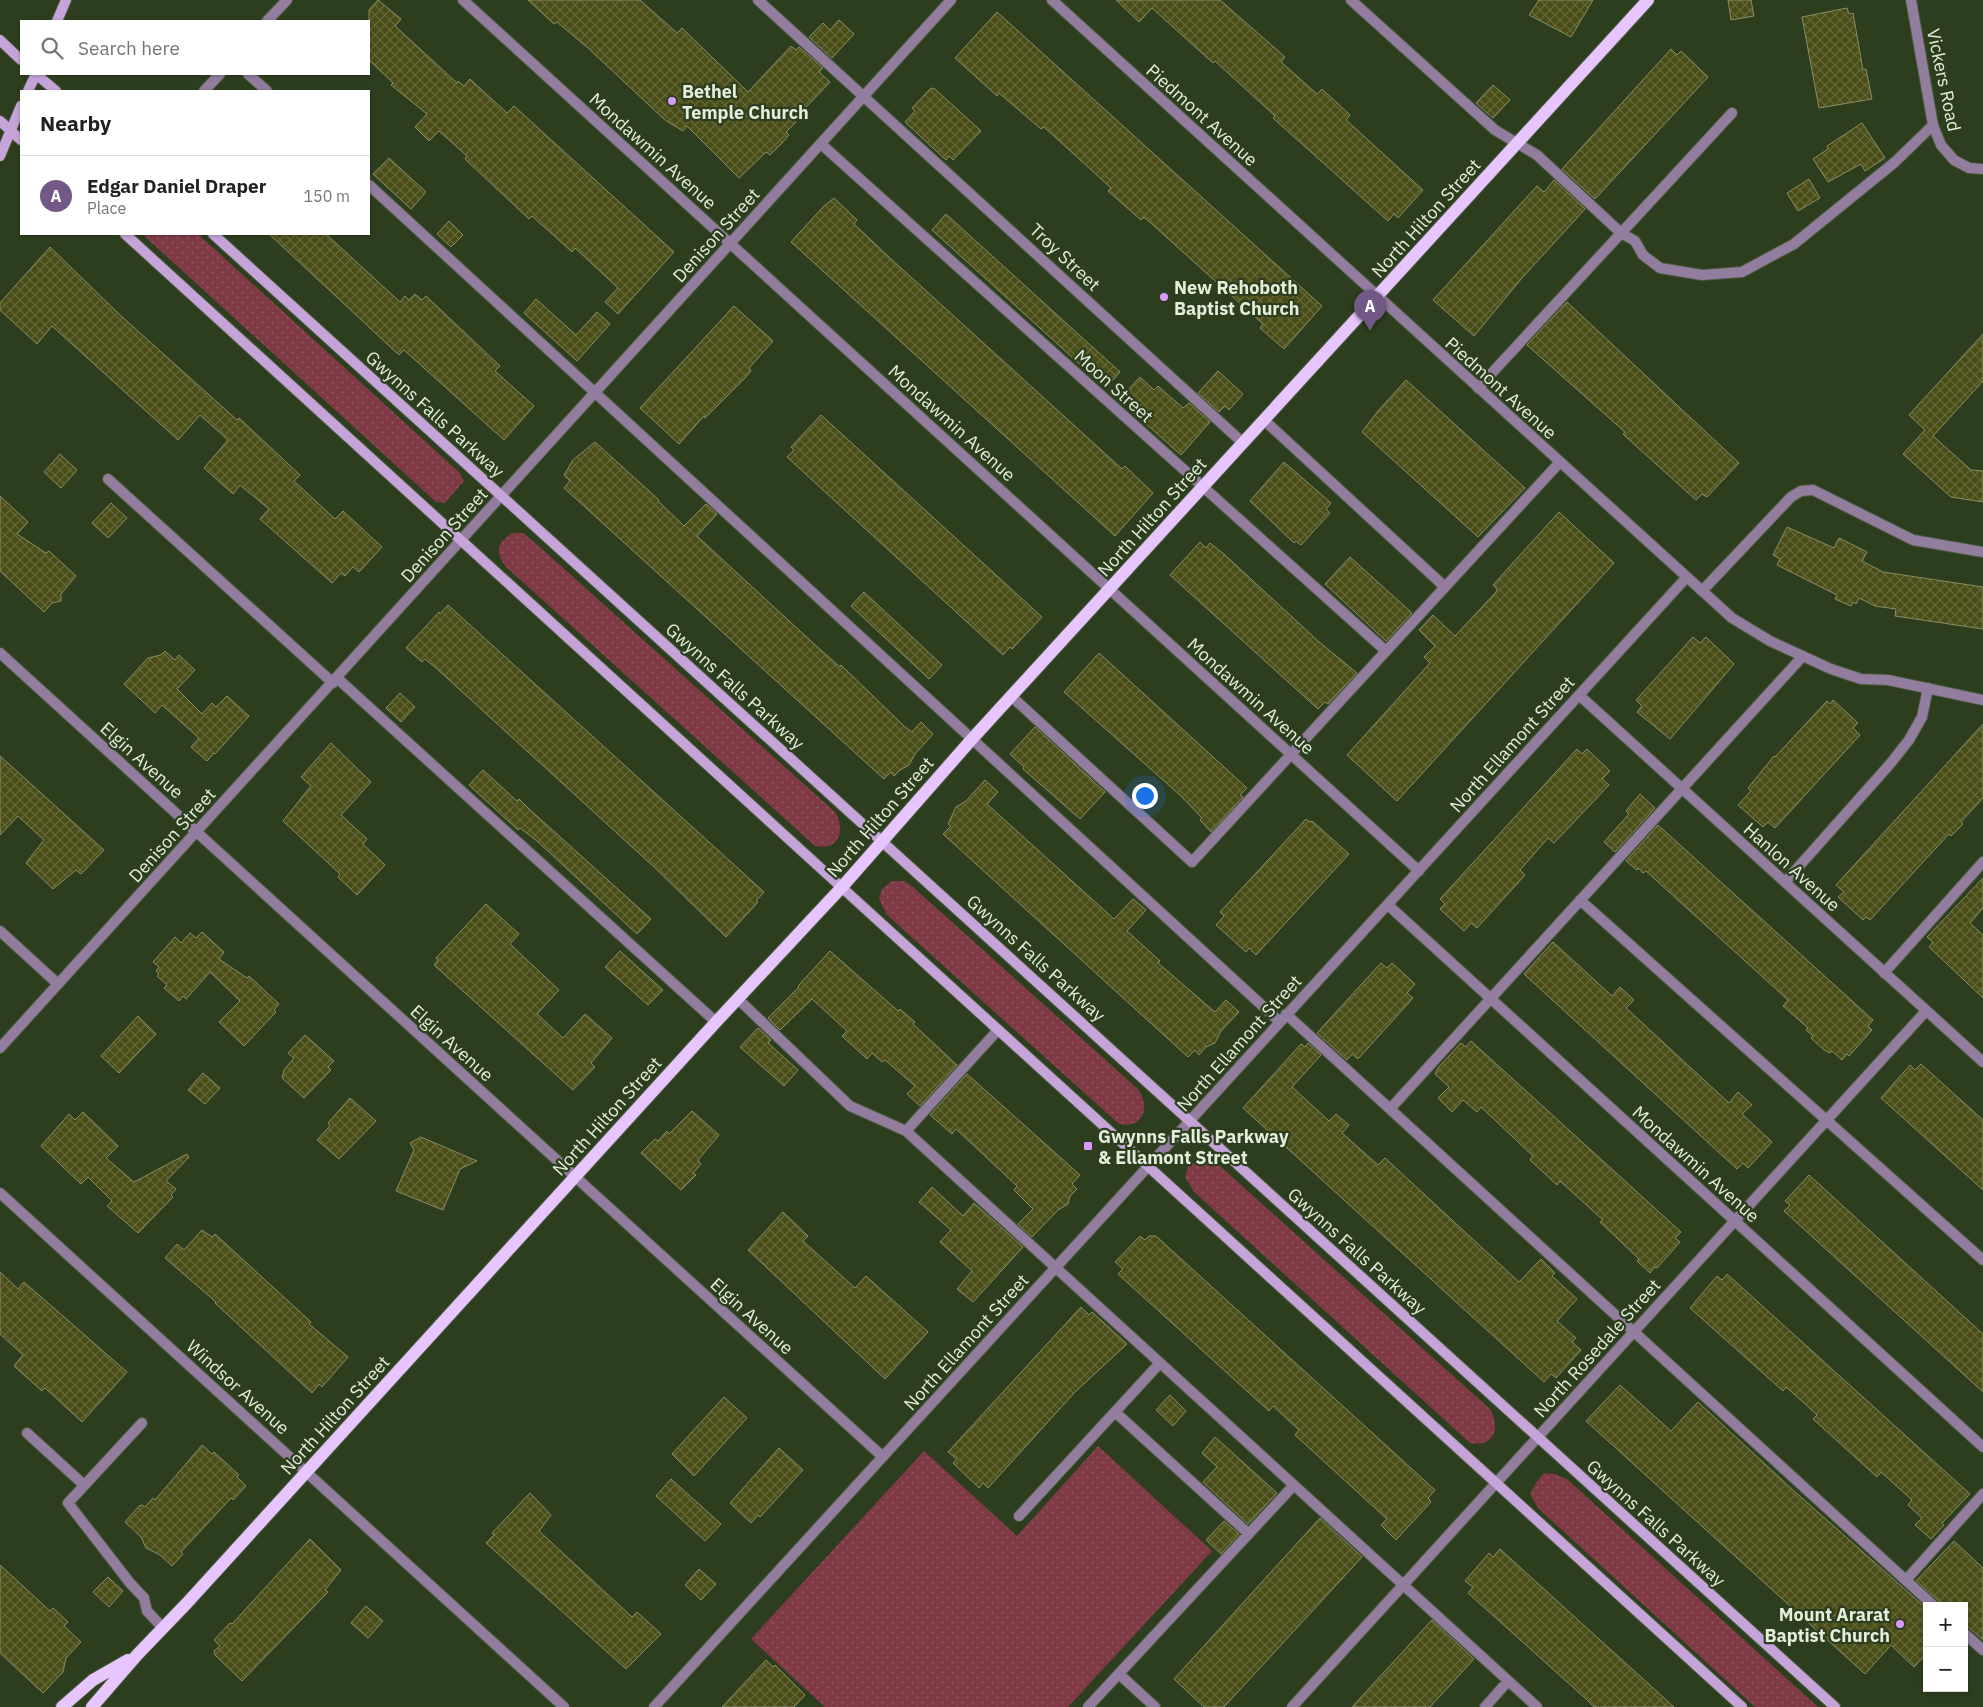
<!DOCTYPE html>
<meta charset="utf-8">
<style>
:root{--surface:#fff;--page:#f2f2f2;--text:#202124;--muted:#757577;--line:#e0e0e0;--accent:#725884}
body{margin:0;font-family:"IBM Plex Sans",sans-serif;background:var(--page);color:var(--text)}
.controls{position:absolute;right:15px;bottom:15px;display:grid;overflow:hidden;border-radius:0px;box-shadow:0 1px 4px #0004}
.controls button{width:45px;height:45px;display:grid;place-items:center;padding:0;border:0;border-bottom:1px solid var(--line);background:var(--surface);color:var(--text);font:25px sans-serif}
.you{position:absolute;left:1144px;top:795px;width:18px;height:18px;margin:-12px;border:4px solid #fff;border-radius:50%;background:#1a73e8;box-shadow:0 0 0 8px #1a73e833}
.badge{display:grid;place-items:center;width:32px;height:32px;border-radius:50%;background:var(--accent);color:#fff;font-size:16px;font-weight:700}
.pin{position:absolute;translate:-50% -41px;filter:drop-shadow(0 1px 2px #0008)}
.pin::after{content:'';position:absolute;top:26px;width:18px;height:15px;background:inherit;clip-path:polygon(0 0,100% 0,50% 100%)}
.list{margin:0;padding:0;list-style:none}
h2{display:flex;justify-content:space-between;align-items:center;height:65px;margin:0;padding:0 20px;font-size:21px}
h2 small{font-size:16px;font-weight:400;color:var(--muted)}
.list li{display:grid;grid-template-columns:32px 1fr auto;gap:15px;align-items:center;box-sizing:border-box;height:80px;padding:0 20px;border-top:1px solid var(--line)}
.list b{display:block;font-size:19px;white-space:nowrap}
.list p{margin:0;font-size:16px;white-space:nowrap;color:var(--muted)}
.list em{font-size:16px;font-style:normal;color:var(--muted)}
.icon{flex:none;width:28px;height:28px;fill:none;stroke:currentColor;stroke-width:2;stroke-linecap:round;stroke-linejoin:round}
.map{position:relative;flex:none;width:1983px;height:1707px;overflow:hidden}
.search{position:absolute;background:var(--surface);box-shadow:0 1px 4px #0004;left:20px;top:20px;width:350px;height:55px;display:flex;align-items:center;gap:12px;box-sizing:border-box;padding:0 18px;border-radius:0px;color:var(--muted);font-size:19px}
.panel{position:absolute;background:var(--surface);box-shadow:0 1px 4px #0004;left:20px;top:90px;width:350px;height:145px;border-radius:0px}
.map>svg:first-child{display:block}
.grass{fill:url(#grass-dots)}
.building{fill:url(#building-cross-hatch);stroke:#898c64}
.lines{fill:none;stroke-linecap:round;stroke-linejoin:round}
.lane-casing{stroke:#4a5a3c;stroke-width:12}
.street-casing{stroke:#4a5a3c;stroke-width:12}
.secondary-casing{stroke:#4a5a3c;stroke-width:12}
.primary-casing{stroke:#4a5a3c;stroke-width:14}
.lane{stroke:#927d9f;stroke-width:10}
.street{stroke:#927d9f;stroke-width:10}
.secondary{stroke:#c5a4da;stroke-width:10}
.primary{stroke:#e7c5fe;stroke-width:12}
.poi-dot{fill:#d69bfa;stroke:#2d3e1e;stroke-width:2}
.labels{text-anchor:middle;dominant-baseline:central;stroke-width:4.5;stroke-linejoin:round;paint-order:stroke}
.street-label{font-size:18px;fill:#e3eedb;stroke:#2d3e1e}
.poi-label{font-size:18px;font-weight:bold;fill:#e3eedb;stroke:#2d3e1e;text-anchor:start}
</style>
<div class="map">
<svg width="1983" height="1707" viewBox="0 0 1983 1707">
<defs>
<pattern id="grass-dots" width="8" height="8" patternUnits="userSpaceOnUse" patternTransform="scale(1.25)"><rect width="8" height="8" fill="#7f3a45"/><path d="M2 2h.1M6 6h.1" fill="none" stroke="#91575f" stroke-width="1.8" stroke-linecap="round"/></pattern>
<pattern id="building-cross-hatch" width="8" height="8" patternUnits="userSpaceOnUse" patternTransform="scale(1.25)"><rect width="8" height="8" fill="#4a4d17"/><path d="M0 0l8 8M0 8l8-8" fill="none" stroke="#646738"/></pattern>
</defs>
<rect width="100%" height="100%" fill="#2d3e1e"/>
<path class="grass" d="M142,234H198L460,473L464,481L445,503L436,502Z
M512,533H523L532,540L835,812C846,830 839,851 815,846L506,567C495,551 496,545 512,533Z
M892,881H904L913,887L1139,1090C1150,1109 1143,1129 1119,1124L887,915L879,899L882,889Z
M1199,1158L1210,1159L1219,1165L1490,1409C1501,1428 1494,1448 1470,1443L1194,1192L1185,1177L1188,1167Z
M1098,1446L1212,1551L1068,1707H825L751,1639L924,1451L1017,1536Z
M1544,1473L1555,1474L1567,1479L1818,1707H1755L1538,1508L1530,1494L1536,1483Z"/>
<path class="building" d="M378,0L401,19L395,26L457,83L458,81L464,86L470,79L507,113L514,106L674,252L618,314L605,302L618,288L575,248L572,252L532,216L529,219L465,159L467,156L439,131L429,141L415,127L427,114L391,85L393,83L369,60V10Z
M528,0H640L677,33L682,28L748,92L791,46L796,50L799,47L823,68L819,72L830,82L794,120L796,122L786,132L789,135L782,143L770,155L766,152L739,178L687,126L683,131L665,120L588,48L557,22L554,24Z
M1116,0H1220L1285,57L1281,62L1317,94L1322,89L1350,115L1346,120L1423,190L1398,218L1394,214L1388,221L1273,118L1275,116L1215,61L1213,63L1152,8L1139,22Z
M1539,0H1593L1571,37L1529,15Z
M1728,0H1751L1754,16L1731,20Z
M1847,8L1849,14L1853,13L1863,70L1866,69L1872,99L1819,108L1802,17Z
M997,12L1322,306L1284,349L1260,328L1263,324L1144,217L1141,220L1108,191L1111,188L1044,127L1041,129L999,93L997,96L955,58Z
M839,20L854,34L832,58L809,37L823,23L830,30Z
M1671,49L1677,55L1681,51L1708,77L1595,199L1562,169Z
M1493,85L1510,100L1493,118L1476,103Z
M931,88L935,89L981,131L953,160L949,156L946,160L905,122L915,111L912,108Z
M1862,123L1885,158L1865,171L1861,164L1828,182L1813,159L1828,149L1827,146Z
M389,158L426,192L411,209L373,174Z
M1809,179L1820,198L1798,211L1787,193Z
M1554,180L1585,209L1522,278L1474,336L1433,300L1537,186L1544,192Z
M834,198L857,220L854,224L890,258L1122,469L1125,466L1153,493L1115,536L791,242L823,207Z
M946,214L1120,372L1106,388L932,230Z
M449,221L463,235L451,247L437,234Z
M269,234H326L400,302L405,296L409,300L415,294L422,300L426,296L500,366L495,371L534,406L504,440L404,350L399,355Z
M50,247L120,315L237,420L239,418L300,475L294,481L335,519L343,511L382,547L359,572L353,567L345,576L341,573L332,583L260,519L269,509L240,485L233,494L204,468L228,440L200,415L178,440L52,326L37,344L0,310V303Z
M536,299L576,335L597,312L610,324L577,361L524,313Z
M1567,302L1739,463L1707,497L1702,494L1696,500L1636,446L1623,434L1625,432L1527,345Z
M734,306L773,341L749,368L751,371L745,378L705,418L704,416L679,444L640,408Z
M1983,334V381L1933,436L1971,470L1983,471V502L1951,497L1903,454L1925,430L1909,415Z
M1218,371L1243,394L1229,410L1225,406L1219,412L1198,393Z
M1140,377L1154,390L1158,386L1183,408L1189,403L1210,422L1181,455L1134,413L1141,405L1126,392Z
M1406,380L1525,488L1478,537L1362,432L1378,411Z
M821,415L1042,617L1012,649L1010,647L1003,655L787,457L794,450L791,447Z
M595,442L659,500L658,501L684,526L706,504L717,514L697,536L813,643L840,667L841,665L905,727L912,732L921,722L933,734L915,754L909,765L900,770L894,776L891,772L884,779L564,488L570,481L564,475L573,460Z
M60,454L77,470L61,488L44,472Z
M1284,462L1331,503L1326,509L1330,513L1301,545L1296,541L1294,543L1250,501Z
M0,496L28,522L17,534L46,553L49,551L76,576L61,594V601L52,603L44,612L0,571Z
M111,503L127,518L108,538L92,523Z
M1559,512L1614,563L1397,801L1347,755L1430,663L1424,657L1435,646L1419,630L1433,615L1455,636L1496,592L1497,589L1493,585Z
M1787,527L1834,548L1839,538L1867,552L1862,561L1883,572L1983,587V629L1895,616L1896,609L1875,606L1859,598L1856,604L1853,602L1851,606L1835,599L1837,595L1777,565L1780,559L1773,555Z
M1200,542L1206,548L1210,543L1225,555L1318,641L1357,673L1328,704L1325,702L1318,709L1170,575Z
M1350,557L1412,613L1386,641L1325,584Z
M864,592L942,665L929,679L851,606Z
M448,605L764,892L756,901L758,902L726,937L653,866L436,668L425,659L422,662L406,648L439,612L440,614Z
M1693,637L1700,643L1706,637L1734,664L1670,739L1637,712L1642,706L1636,700Z
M165,651L175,660L179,655L195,670L177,689L202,714L212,703L216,707L227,696L249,716L215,754L214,753L207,761L191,747L199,738L162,705L155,713L124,684L148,658L161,655Z
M1099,653L1247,788L1240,795L1243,797L1211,832L1200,820L1202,818L1181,796L1064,692Z
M400,693L415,707L401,722L386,708Z
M1833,700L1858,723L1853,728L1860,735L1775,828L1768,822L1763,827L1738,805L1751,791L1748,788L1774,756L1775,757L1827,701L1830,704Z
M1983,724V798L1961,822L1963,824L1951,836L1949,834L1923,862L1870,920L1866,917L1863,920L1838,897L1844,892L1836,885Z
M1035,727L1105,792L1080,819L1023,769L1024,767L1010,754Z
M331,743L371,782L341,815L367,839L363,844L385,865L357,895L338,877L340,874L283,821L311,786L301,777Z
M1577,749L1582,754L1587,749L1610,771L1602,779L1609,785L1554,843L1548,838L1520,870L1525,875L1477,928L1471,923L1464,931L1440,909L1445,904L1440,899Z
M0,756L104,850L81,874L76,870L53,889L26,863L44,840L18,816L0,835Z
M483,770L517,801L519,799L527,807L651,919L637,934L537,841L520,828L518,830L469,785Z
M985,780L998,792L987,804L1114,919L1133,899L1146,910L1127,931L1160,961L1158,963L1215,1012L1226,1000L1239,1012L1221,1031L1215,1043L1206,1047L1199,1055L1195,1050L1188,1057L943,834L951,826L948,824L956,807L966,801Z
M1640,794L1655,808L1615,852L1604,842L1629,814L1626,811Z
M1306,819L1310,822L1312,821L1349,854L1256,955L1249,948L1246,952L1216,925L1224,916L1220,912Z
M1658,825L1873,1020L1868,1026L1872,1030L1849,1056L1847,1054L1842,1060L1832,1051L1830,1053L1824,1050L1811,1038L1813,1036L1806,1030L1808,1028L1783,1006L1788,1000L1646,871L1643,873L1638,868L1637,870L1626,861Z
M1983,878V908L1970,923L1983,935V998L1929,947L1933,942L1927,937Z
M486,904L519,934L510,944L559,990L537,1014L563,1038L585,1014L612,1038L591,1063L595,1067L573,1090L434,965L438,960L436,958Z
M202,932L224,952L219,959L247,978L249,976L279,1004L274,1010L276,1012L244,1046L219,1022L240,1001L210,972L186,999L183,996L179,1001L164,988L167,985L157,976L159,974L156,971L159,967L153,962L175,937L181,943L190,933L196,938Z
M1553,942L1612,996L1620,987L1634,1000L1626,1008L1729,1103L1738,1092L1752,1105L1742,1114L1772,1142L1748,1168L1743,1163L1737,1169L1524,974Z
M620,951L663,990L648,1005L605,967Z
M830,951L898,1011L900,1009L915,1022L913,1024L957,1065L920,1106L907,1094L915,1086L885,1060L882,1062L872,1053L867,1059L842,1036L847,1031L812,999L780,1030L768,1018L799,987L798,986Z
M1381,963L1387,968L1392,963L1415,984L1407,993L1413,998L1358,1059L1352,1054L1347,1060L1317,1033Z
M138,1016L156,1034L119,1073L101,1056Z
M758,1028L771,1040L768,1043L798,1070L784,1086L740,1047Z
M305,1035L334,1061L328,1067L331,1070L304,1098L282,1078L284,1070L294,1058L288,1053Z
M1471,1041L1681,1232L1675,1238L1680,1242L1657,1268L1655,1267L1650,1273L1637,1261L1639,1259L1600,1222L1603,1220L1560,1181L1557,1185L1530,1160L1533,1156L1481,1107L1477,1112L1463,1100L1452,1112L1438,1098L1449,1087L1435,1074L1438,1068L1461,1043L1466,1047Z
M1308,1043L1321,1055L1292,1087L1329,1121L1336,1114L1349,1125L1342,1133L1378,1165L1385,1158L1519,1282L1541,1259L1555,1273L1552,1276L1577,1299L1557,1321L1576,1338L1572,1342L1581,1350L1556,1378L1551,1374L1544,1382L1243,1108L1301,1044L1305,1047Z
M1921,1064L1983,1120V1190L1881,1098L1910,1065L1915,1070Z
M203,1073L220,1088L205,1104L188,1090Z
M967,1074L1080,1175L1072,1184L1077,1189L1070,1196L1068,1204L1058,1210L1032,1237L1018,1224L1033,1209L1014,1190L1017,1186L956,1129L952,1134L930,1115Z
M350,1098L376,1121L339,1159L317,1140L330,1126L328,1123Z
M692,1111L719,1135L698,1160L701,1164L693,1173L696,1175L681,1190L641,1153L655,1139L658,1141L667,1131L669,1134Z
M83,1112L118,1146L106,1158L134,1182L187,1154L189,1157L166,1181L176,1189L171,1195L173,1197L138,1233L107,1206L112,1201L88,1177L81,1184L41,1146L69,1114L75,1120Z
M421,1137L477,1161L460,1169L443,1210L396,1191L414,1150L410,1143Z
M1809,1175L1983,1334V1392L1784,1211L1790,1205L1785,1201Z
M932,1187L963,1216L974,1203L1023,1247L973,1302L957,1289L972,1271L940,1242L951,1230L919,1202Z
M783,1212L808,1236L803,1241L855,1288L866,1276L928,1332L885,1379L748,1250Z
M202,1230L212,1237L215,1234L311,1322L309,1324L348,1357L322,1387L319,1384L312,1393L215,1303L216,1302L165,1258L177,1244L184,1250Z
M1140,1236L1145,1240L1149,1236H1156L1435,1490L1428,1498L1431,1502L1396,1540L1381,1525L1387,1519L1295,1435L1299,1430L1273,1406L1269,1411L1118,1274L1123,1269L1115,1262Z
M0,1272L18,1289L24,1282L127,1372L82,1422L45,1388L42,1391L14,1366L23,1355L0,1334Z
M1727,1274L1970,1494L1942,1523L1944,1525L1931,1539L1915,1525L1922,1518L1908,1505L1912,1500L1881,1472L1877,1477L1813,1419L1817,1415L1803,1402L1786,1387L1783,1391L1690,1308L1717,1276L1722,1280Z
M1081,1307L1089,1315L1092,1312L1127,1344L1075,1392L988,1488L983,1483L979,1488L953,1463L957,1459L948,1452Z
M1620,1385L1671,1431L1698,1402L1793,1490L1927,1609V1653L1914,1667L1891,1645L1865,1674L1586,1421Z
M1170,1395L1186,1411L1173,1426L1156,1410Z
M724,1397L747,1418L694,1476L672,1454Z
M1215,1437L1277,1493L1248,1524L1203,1482L1217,1467L1202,1453Z
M202,1445L212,1454L214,1452L239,1475L237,1477L246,1486L233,1500L231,1498L181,1552L183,1554L172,1566L160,1555L146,1548L141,1537L125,1522L139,1506L142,1505L145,1507L153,1498L155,1500Z
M779,1448L803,1470L760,1517L758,1515L751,1523L730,1503Z
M671,1479L721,1524L705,1541L656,1496Z
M530,1493L551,1515L539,1531L632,1617L637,1612L661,1634L626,1669L486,1543L494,1535L492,1533Z
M1320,1518L1362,1557L1224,1707H1204L1174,1679Z
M1224,1521L1239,1534L1221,1554L1206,1540Z
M310,1539L341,1570L325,1590L328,1592L242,1681L215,1655L214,1651L220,1646L214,1640L230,1623L232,1624Z
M1954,1541L1983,1568V1640L1964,1623V1606H1941L1939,1601L1916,1581Z
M1500,1549L1567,1610L1674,1707H1594L1585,1698L1468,1593L1473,1587L1465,1581L1489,1553L1493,1557Z
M0,1565L50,1611L53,1608L68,1622L64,1626L81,1642L66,1658L63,1672L43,1693L0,1653Z
M699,1569L716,1584L701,1600L685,1585Z
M108,1577L123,1591L109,1607L93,1592Z
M366,1606L383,1621L368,1638L351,1623Z
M1432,1620L1474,1659L1430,1707H1352Z
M766,1660L773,1667L775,1665L805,1695L794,1707H722Z"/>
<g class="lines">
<g class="lane-casing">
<path id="lane" d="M758,0L1243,443
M1351,0L1495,130L1537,155L1621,233L1635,241L1643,255L1660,268L1702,275L1742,272L1794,244L1895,162L1933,125
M267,21L287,0
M248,74L267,91
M204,91L220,74
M821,144L1386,651
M369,185L1280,1022
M1478,388L1732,113
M1264,420L1445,587
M108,479L333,683
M1702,591L1791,497L1801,491L1813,490L1913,540L1983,552
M337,678L716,1022
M1011,696L1192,862L1560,462
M1580,900L1983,1260
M0,931L58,984
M1884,973L1983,862
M738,999L850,1106L906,1131L998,1030
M1286,1014L1934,1606
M1390,1109L1802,657
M906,1131L1537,1707
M1115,1412L1249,1534
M142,1423L68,1503L130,1583L144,1598L147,1611L163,1628
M27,1433L84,1485
M1019,1516L1160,1363
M1906,1580L1983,1494
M1964,1633L1983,1650
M1088,1707L1294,1485
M1485,1707L1508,1681"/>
</g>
<g class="street-casing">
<path id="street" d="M463,0L1419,871
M1052,0L1732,618L1770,641L1831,669L1861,679L1888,680L1983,700
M1911,0L1933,125L1941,145L1954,160L1969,168L1983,169
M0,653L883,1457
M1579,695L1983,1062
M1785,882L1890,764L1909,740L1922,717L1928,688
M1388,905L1983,1447
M0,1048L951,0
M0,1193L564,1707
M1119,1674L1155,1707
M654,1707L1686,578
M1292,1707L1926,1011"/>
</g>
<g class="secondary-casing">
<path id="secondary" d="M57,21L66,0
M0,40L21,60
M36,74L56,91
M28,91L36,74
M0,121L21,140
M0,156L21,106
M125,234C666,723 1200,1219 1742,1707
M213,234L1835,1707"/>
</g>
<g class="primary-casing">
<path id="primary" d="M62,1707L93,1680L128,1660
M92,1707L137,1655L187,1603L716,1022L842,887L972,739L1648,0"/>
</g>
<use href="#lane" class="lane"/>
<use href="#street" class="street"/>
<use href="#secondary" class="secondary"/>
<use href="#primary" class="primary"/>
</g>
<g class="poi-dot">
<circle cx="672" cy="101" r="5"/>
<circle cx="1164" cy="297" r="5"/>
<rect x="1083" y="1141" width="10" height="10" rx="2.5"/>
<circle cx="1900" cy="1624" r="5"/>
</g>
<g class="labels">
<g class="street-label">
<text transform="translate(1944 80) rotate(78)">Vickers Road</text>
<text transform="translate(1202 115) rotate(42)">Piedmont Avenue</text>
<text transform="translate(653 151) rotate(42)">Mondawmin Avenue</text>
<text transform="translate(1426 218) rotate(-48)">North Hilton Street</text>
<text transform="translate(716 235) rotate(-48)">Denison Street</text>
<text transform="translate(1065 257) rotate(43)">Troy Street</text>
<text transform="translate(1114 386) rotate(42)">Moon Street</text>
<text transform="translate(1501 388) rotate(42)">Piedmont Avenue</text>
<text transform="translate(435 414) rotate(42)">Gwynns Falls Parkway</text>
<text transform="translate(952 423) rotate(42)">Mondawmin Avenue</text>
<text transform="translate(1152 517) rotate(-48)">North Hilton Street</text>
<text transform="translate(444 535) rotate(-48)">Denison Street</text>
<text transform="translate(735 686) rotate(42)">Gwynns Falls Parkway</text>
<text transform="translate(1251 696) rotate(42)">Mondawmin Avenue</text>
<text transform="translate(1512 744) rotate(-48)">North Ellamont Street</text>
<text transform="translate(142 760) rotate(42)">Elgin Avenue</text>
<text transform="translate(880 817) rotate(-49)">North Hilton Street</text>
<text transform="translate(172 835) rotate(-48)">Denison Street</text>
<text transform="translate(1792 867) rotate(42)">Hanlon Avenue</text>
<text transform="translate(1036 958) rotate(42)">Gwynns Falls Parkway</text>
<text transform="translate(452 1043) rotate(42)">Elgin Avenue</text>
<text transform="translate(1239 1043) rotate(-48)">North Ellamont Street</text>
<text transform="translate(607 1116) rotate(-48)">North Hilton Street</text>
<text transform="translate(1696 1164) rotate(42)">Mondawmin Avenue</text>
<text transform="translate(1357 1251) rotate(42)">Gwynns Falls Parkway</text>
<text transform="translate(752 1316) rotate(42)">Elgin Avenue</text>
<text transform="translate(966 1342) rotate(-48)">North Ellamont Street</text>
<text transform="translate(1597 1348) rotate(-48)">North Rosedale Street</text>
<text transform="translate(238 1387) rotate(42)">Windsor Avenue</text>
<text transform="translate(335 1415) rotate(-48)">North Hilton Street</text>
<text transform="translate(1656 1523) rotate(42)">Gwynns Falls Parkway</text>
</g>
<g class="poi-label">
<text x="682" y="91">Bethel<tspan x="682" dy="21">Temple Church</tspan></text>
<text x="1174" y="287">New Rehoboth<tspan x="1174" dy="21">Baptist Church</tspan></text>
<text x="1098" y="1136">Gwynns Falls Parkway<tspan x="1098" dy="21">&amp; Ellamont Street</tspan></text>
<text x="1890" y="1614" text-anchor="end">Mount Ararat<tspan x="1890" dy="21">Baptist Church</tspan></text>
</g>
</g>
</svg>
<div class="controls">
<button>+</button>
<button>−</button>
</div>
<div class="you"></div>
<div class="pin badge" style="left:1370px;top:331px">A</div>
<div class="search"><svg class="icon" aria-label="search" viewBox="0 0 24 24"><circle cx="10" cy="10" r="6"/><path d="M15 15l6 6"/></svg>Search here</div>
<section class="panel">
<h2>Nearby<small></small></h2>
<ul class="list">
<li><span class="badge">A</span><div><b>Edgar Daniel Draper</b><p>Place</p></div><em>150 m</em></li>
</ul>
</section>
</div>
